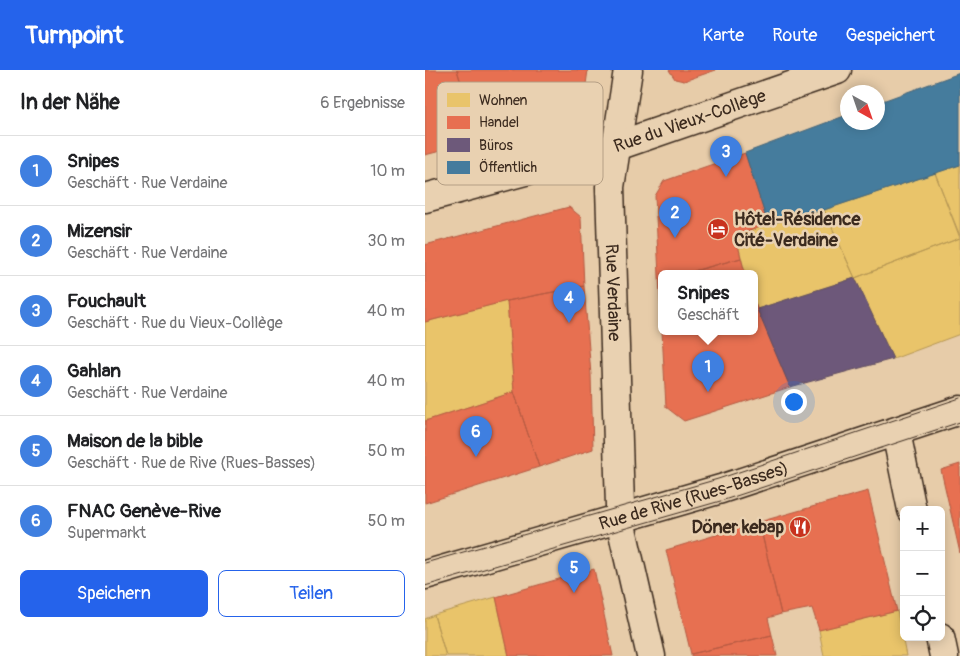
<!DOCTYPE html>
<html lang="de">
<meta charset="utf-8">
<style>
:root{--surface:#fff;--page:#f6f6f6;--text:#202124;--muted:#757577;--line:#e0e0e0;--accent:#2563eb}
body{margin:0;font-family:Pangolin,sans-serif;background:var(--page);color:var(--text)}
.controls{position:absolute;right:15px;bottom:15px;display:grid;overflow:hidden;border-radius:8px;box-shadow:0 2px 12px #0003}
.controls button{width:45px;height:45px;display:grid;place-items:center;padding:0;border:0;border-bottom:1px solid var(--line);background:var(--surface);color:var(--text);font:25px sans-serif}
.compass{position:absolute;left:415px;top:15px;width:45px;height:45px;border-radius:50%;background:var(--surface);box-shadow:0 2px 12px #0003;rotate:140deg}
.you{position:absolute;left:368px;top:331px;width:18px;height:18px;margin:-12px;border:4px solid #fff;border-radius:50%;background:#1a73e8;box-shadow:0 0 0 8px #1a73e833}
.badge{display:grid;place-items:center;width:32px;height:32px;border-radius:50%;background:var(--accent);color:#fff;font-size:16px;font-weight:700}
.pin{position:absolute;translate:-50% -41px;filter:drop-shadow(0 1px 2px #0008)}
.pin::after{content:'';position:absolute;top:26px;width:18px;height:15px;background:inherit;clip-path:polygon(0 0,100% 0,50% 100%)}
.popup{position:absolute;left:233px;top:200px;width:100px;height:65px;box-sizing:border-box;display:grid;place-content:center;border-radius:8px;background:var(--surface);filter:drop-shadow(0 1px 4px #0005);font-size:16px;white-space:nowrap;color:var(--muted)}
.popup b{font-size:19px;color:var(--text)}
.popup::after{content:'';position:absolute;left:50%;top:100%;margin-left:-10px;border:10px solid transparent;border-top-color:var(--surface)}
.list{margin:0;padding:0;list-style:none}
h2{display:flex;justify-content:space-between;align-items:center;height:65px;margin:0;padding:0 20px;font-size:21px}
h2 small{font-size:16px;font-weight:400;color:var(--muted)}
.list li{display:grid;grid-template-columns:32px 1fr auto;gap:15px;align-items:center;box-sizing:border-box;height:70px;padding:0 20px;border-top:1px solid var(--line)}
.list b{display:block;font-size:19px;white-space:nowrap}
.list p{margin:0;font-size:16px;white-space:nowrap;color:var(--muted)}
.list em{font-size:16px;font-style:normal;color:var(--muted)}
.actions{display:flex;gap:10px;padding:15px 20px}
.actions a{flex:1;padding:11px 0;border:1px solid var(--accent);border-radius:8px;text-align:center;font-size:18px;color:var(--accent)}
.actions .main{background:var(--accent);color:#fff}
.icon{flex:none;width:28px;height:28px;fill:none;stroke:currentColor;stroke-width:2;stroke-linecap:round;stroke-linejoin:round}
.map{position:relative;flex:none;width:535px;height:586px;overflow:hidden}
header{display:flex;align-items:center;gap:30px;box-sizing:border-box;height:70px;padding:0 25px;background:var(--accent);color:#fff}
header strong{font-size:24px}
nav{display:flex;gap:28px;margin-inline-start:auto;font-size:18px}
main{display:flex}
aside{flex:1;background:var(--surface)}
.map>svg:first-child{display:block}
.homes{fill:#e9c46a;stroke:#b59653}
.shops{fill:#e76f51;stroke:#b35a42}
.offices{fill:#6d597a;stroke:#5e4b5e}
.public{fill:#457b9d;stroke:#426377}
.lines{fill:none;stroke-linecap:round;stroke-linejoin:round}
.minor-casing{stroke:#3b2a1e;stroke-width:31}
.minor{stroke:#e9d1b1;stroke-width:28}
.tram{stroke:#3b2a1e;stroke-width:1}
.labels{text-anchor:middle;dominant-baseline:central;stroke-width:5;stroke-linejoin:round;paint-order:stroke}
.street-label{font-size:18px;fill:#3b2a1e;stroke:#e9d1b1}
.poi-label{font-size:18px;font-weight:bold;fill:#3b2a1e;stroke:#e9d1b1;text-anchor:start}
.key{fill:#e9d1b1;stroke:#b59f85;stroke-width:1}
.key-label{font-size:14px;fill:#3b2a1e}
</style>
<header>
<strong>Turnpoint</strong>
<nav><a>Karte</a><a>Route</a><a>Gespeichert</a></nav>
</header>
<main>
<aside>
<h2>In der Nähe<small>6 Ergebnisse</small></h2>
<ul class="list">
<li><span class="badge" style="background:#3f7fe0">1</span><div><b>Snipes</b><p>Geschäft · Rue Verdaine</p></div><em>10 m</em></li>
<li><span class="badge" style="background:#3f7fe0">2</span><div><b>Mizensir</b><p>Geschäft · Rue Verdaine</p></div><em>30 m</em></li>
<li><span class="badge" style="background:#3f7fe0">3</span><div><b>Fouchault</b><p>Geschäft · Rue du Vieux-Collège</p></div><em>40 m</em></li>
<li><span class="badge" style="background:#3f7fe0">4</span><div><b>Gahlan</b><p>Geschäft · Rue Verdaine</p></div><em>40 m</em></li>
<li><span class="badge" style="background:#3f7fe0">5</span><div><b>Maison de la bible</b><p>Geschäft · Rue de Rive (Rues-Basses)</p></div><em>50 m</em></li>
<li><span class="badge" style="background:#3f7fe0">6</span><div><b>FNAC Genève-Rive</b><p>Supermarkt</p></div><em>50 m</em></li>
</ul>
<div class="actions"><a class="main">Speichern</a><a>Teilen</a></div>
</aside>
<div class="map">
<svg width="535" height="586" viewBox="0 0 535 586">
<rect width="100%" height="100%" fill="#e7cca9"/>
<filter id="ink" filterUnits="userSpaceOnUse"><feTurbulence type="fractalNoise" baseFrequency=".02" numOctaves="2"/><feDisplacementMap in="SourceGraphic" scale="10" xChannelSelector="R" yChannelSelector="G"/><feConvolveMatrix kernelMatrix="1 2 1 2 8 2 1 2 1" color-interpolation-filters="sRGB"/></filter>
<g filter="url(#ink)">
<path class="homes" d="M535,95V166L510,103Z
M510,103L535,168L430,208L399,140Z
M399,140L430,208L332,239L329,231V203H320L311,166L343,154Z
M535,168V264L468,289L430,208Z
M82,231L89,322L0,351V252Z
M71,527L84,586H21L9,545Z
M472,541L481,586H399L394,560Z
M9,545L21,586H0V549Z"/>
<path class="shops" d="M0,0H32L54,71L0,85Z
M32,0H163L160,22L153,37L141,47L54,71Z
M244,0H291L259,11L250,9Z
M320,83L343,154L311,166L316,188L269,201L270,203H237L236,246L230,126L239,111Z
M144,137L156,147L159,216L82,231L0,252V175Z
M316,188L320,203H270L269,201Z
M159,216L166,305L168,379L114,397L89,322L82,231Z
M329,231L365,317L259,351L241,337L237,261H329Z
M89,322L114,397L0,433V351Z
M535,394V483L516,400Z
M443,421L472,541L394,560L387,538L356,544L334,452Z
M334,452L356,544L343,548L347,565L266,584L241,480Z
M169,499L188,586H84L71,527Z
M347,565L352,586H266V584Z"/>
<path class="offices" d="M430,208L468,289L365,317L332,239Z"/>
<path class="public" d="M535,3V95L399,140L343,154L320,83L422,45V52H452V33Z"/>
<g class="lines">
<g class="minor-casing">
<g id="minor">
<path id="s1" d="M203,0L185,117L195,436L197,459L226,586"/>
<path id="s2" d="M0,128L189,77L412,0"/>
<path d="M471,362L487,440"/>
<path id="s3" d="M0,505L296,419L535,340"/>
<path d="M515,567L519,586"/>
</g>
</g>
<use href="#minor" class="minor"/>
<path class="tram" d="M0,493L293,409L535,328
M0,516L299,430L535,352"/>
</g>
</g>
<defs>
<g id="hotel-disc" transform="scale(1.125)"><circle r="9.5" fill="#c8321e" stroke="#e9d1b1"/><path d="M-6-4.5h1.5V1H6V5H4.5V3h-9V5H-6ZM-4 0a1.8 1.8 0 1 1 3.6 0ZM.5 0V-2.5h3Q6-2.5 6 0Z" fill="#fff"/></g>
<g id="restaurant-disc" transform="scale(1.125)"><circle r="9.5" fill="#c8321e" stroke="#e9d1b1"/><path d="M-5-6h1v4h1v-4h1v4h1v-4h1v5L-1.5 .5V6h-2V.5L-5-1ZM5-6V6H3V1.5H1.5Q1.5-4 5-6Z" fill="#fff"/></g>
</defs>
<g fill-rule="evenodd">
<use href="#hotel-disc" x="293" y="159"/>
<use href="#restaurant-disc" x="375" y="457"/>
</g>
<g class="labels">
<g class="street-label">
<text stroke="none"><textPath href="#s2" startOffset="276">Rue du Vieux-Collège</textPath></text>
<text stroke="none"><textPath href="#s1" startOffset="224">Rue Verdaine</textPath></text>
<text stroke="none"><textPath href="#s3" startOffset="280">Rue de Rive (Rues-Basses)</textPath></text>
</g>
<g class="poi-label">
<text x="309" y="149">Hôtel-Résidence<tspan x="309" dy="21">Cité-Verdaine</tspan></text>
<text x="359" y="457" text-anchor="end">Döner kebap</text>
</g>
</g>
<rect x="12" y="12" width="166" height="103" rx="8" class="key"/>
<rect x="22" y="23" width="23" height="14" fill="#e9c46a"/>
<rect x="22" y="46" width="23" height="13" fill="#e76f51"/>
<rect x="22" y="68" width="23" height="14" fill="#6d597a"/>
<rect x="22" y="91" width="23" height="13" fill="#457b9d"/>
<g class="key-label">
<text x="54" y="35">Wohnen</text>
<text x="54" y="57">Handel</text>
<text x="54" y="80">Büros</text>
<text x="54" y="102">Öffentlich</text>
</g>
</svg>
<div class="controls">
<button>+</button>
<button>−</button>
<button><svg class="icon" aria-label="locate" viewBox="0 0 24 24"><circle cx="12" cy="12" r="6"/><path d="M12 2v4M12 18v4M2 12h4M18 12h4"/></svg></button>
</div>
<svg class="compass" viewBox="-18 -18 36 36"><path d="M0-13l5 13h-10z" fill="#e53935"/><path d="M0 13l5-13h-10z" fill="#757577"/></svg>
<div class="you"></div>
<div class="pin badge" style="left:283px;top:322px;background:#3f7fe0">1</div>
<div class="popup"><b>Snipes</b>Geschäft</div>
<div class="pin badge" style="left:250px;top:168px;background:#3f7fe0">2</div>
<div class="pin badge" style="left:301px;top:107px;background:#3f7fe0">3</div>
<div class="pin badge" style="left:144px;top:253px;background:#3f7fe0">4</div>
<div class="pin badge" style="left:149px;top:523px;background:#3f7fe0">5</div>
<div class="pin badge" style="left:51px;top:387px;background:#3f7fe0">6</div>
</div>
</main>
